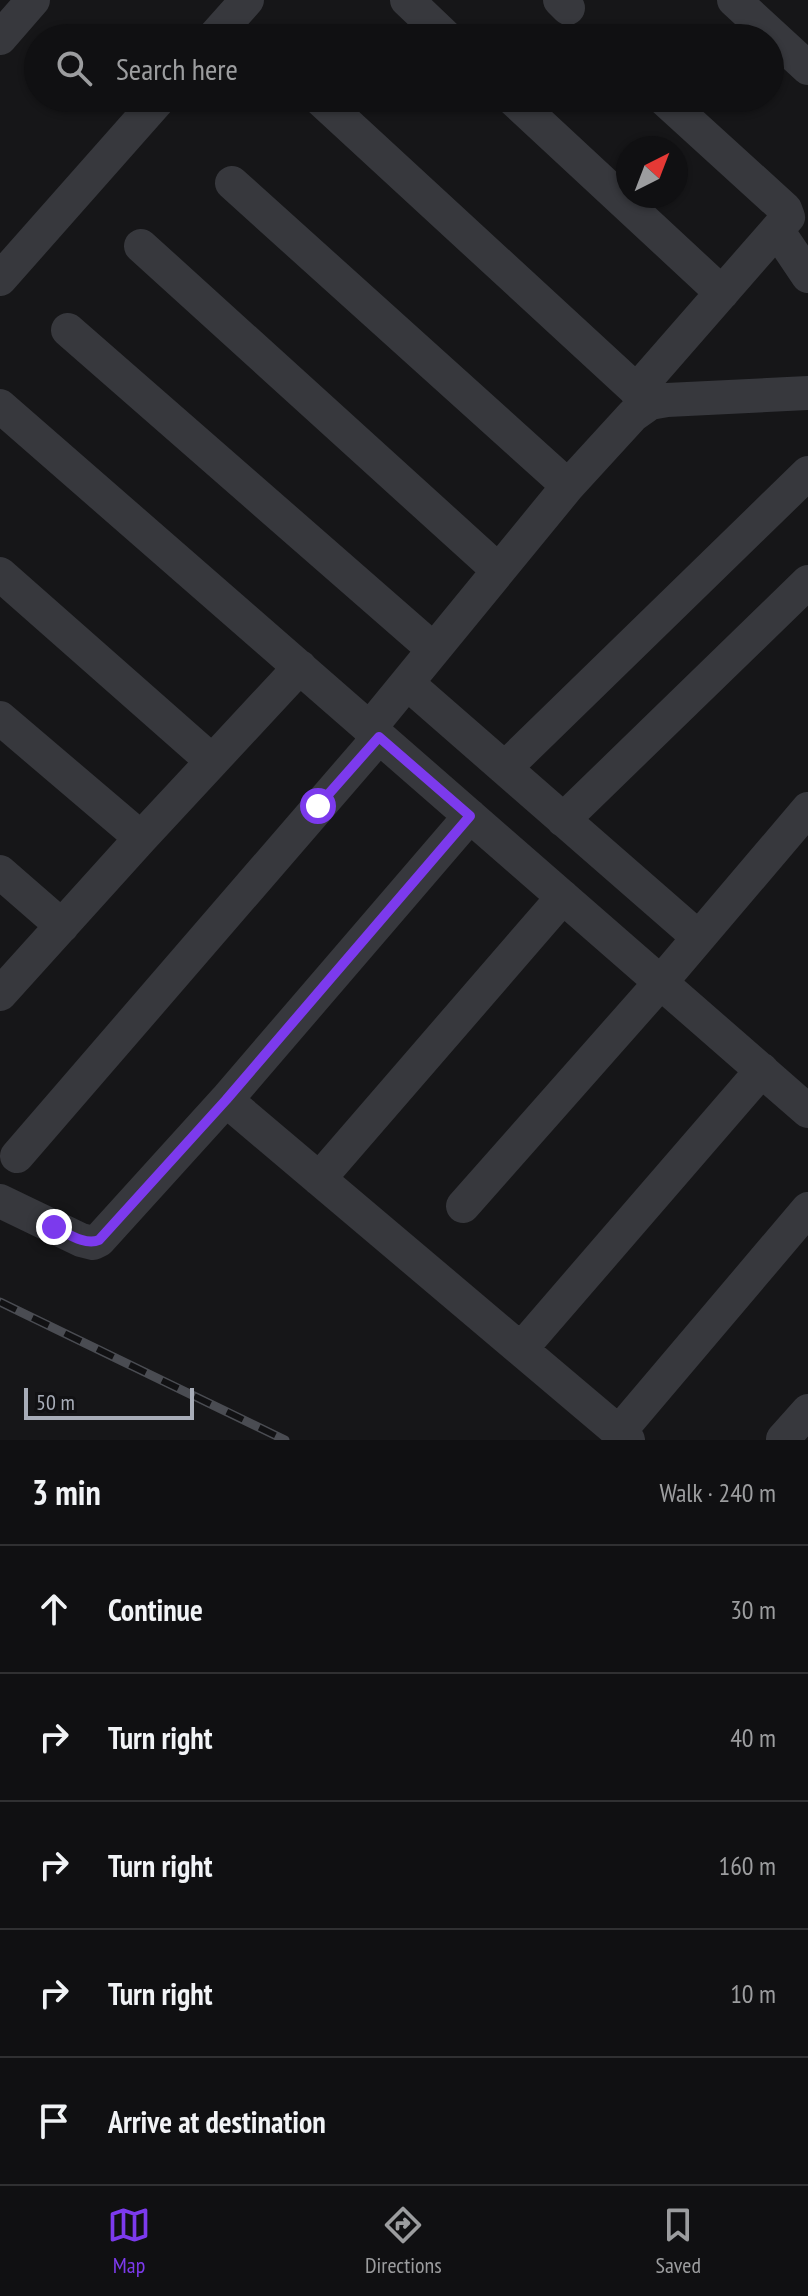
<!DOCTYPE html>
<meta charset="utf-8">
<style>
:root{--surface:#101012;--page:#19191b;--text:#f1f3f6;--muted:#9c9d9f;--line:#303032;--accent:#7c3aed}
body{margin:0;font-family:"PT Sans Narrow",sans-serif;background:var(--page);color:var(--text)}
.compass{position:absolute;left:616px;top:136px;width:72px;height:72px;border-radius:50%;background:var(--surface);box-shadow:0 2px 6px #0004;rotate:42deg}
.scale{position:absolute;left:24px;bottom:20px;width:170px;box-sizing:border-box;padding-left:8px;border:4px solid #a8adb8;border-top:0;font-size:22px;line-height:28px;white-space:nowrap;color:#a8adb8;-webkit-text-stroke:6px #111113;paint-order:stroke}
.stop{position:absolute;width:24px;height:24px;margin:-18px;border:6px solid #7c3aed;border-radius:50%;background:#fff}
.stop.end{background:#7c3aed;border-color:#fff;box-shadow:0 2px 8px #0008}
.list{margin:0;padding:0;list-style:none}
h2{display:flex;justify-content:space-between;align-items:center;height:104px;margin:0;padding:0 32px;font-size:34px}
h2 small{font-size:26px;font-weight:400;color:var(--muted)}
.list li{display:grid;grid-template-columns:52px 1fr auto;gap:24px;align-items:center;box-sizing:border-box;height:128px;padding:0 32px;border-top:2px solid var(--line)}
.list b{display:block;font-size:30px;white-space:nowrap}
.list em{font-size:26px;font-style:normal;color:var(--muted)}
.icon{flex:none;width:44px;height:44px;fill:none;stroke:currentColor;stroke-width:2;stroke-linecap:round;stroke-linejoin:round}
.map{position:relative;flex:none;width:808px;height:1440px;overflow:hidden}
.search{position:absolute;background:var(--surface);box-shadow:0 2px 6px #0004;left:24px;right:24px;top:24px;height:88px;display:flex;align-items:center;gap:20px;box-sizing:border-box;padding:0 28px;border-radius:44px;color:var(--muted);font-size:30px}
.sheet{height:744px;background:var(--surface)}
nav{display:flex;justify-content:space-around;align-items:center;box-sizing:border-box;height:112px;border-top:2px solid var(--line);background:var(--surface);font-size:22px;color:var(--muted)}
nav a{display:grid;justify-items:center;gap:4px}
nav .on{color:var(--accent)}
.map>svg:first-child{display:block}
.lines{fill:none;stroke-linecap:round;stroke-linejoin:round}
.minor{stroke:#37383d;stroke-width:34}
.rail-casing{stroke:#4a4c52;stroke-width:9}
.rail{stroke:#111113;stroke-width:6;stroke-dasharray:18;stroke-linecap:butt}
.route{stroke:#7c3aed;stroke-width:10}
</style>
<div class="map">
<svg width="808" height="1440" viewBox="0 0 808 1440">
<rect width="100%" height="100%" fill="#161618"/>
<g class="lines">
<path class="minor" d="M407,0L447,38
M560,0L568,8
M734,0L808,68
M0,38L33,0
M213,38L247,0
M319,98L650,403
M512,98L722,293
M232,183L568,486
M777,230L808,276
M141,246L498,570
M0,279L160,98
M68,330L433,649
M636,391L788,217L785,209L663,98
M0,406L808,1111
M0,574L212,761
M407,683L698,937
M0,718L141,838
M369,729L568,486L633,415L650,403L667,400L808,393
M505,768L808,473
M563,820L808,582
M0,872L62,926
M0,994L141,838L300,667
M226,1100L628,1440
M17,1156L379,737
M319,1179L563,897
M0,1201L81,1240L93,1243L99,1240L226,1100L470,816
M463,1206L661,982L808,809
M521,1349L762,1070
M619,1432L808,1209
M783,1439L808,1411"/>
<g class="rail-casing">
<path id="rail" d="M0,1302L285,1440"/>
</g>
<use href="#rail" class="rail"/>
</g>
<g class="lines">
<path class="route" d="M54,1227C67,1233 85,1246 99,1240L226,1100L470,816L379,737L318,806"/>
</g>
</svg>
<svg class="compass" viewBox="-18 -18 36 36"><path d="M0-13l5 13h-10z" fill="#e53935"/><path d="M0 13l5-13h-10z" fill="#9c9d9f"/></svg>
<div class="scale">50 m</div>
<div class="stop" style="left:318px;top:806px"></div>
<div class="stop end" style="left:54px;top:1227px"></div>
<div class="search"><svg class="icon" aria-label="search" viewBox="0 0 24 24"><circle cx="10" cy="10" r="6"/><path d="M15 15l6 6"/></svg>Search here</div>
</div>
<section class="sheet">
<h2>3 min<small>Walk · 240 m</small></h2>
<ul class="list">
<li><svg class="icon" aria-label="ahead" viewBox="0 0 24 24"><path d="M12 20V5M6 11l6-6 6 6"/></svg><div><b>Continue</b></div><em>30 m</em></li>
<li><svg class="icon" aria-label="right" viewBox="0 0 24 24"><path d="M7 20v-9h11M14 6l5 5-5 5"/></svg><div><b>Turn right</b></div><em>40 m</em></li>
<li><svg class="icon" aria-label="right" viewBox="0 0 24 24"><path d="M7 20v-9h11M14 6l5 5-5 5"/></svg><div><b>Turn right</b></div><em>160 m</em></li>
<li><svg class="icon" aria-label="right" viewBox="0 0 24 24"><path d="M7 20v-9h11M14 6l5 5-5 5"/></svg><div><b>Turn right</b></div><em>10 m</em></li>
<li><svg class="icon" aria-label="arrive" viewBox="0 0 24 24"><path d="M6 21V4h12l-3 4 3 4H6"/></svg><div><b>Arrive at destination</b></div></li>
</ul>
</section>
<nav>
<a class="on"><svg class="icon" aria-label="map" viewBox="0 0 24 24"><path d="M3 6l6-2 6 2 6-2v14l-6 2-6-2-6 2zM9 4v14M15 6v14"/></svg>Map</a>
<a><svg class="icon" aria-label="directions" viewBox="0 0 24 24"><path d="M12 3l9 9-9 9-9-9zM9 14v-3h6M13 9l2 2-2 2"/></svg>Directions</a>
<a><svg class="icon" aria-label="saved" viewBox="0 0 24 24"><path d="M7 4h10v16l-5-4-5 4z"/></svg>Saved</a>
</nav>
